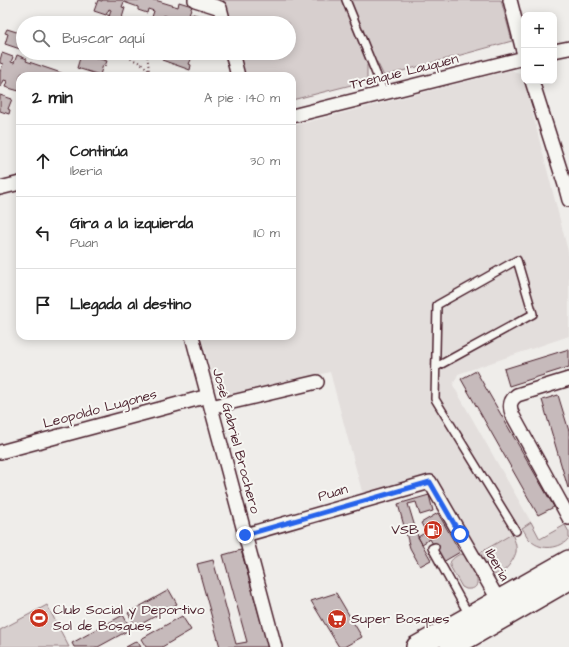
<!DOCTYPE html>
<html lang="es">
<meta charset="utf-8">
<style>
:root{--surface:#fff;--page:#f6f6f6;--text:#222;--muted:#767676;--line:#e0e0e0}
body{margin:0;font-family:"Architects Daughter",sans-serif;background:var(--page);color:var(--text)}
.controls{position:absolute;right:12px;top:12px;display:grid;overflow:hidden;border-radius:8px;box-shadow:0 2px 10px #0003}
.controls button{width:36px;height:36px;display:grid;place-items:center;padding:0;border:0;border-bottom:1px solid var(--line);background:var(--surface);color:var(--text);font:20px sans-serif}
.stop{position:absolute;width:12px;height:12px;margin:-9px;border:3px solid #2563eb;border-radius:50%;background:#fff}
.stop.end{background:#2563eb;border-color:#fff;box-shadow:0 1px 4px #0008}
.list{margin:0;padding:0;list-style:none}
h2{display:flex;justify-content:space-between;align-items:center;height:52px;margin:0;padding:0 16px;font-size:17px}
h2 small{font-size:13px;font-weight:400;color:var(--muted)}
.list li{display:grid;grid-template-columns:26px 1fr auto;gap:12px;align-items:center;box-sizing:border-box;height:72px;padding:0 16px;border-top:1px solid var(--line)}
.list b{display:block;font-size:15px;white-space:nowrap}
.list p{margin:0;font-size:13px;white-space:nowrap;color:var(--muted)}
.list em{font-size:13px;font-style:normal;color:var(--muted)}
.icon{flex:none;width:22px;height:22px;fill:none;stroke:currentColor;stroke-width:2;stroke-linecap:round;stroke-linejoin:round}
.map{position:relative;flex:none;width:569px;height:647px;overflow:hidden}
.search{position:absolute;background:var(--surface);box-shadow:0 2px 10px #0003;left:16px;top:16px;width:280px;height:44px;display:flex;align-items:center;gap:10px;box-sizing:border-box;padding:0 14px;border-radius:22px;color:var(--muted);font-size:15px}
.panel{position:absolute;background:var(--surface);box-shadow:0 2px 10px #0003;left:16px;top:72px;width:280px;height:268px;border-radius:12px}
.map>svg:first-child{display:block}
.built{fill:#e3dedc}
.green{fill:#d7cfce;stroke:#90777c}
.building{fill:#c6babb;stroke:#4a1f2b}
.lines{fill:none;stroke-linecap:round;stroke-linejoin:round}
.service-casing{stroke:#4a1f2b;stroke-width:10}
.minor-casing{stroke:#4a1f2b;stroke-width:16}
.primary-casing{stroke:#4a1f2b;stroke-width:24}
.path{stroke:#4a1f2b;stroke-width:2;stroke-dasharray:1 3;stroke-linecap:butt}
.service{stroke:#f6f6f2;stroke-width:7}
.minor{stroke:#f6f6f2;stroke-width:13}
.primary{stroke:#f6f6f2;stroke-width:21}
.route{stroke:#2563eb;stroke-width:5}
.labels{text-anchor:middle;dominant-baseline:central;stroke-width:4;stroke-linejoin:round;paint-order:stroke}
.street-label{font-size:14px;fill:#4a1f2b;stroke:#f6f6f2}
.poi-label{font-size:14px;fill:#4a1f2b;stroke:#f6f6f2;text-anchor:start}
</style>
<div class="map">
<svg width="569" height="647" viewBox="0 0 569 647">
<rect width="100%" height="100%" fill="#efedea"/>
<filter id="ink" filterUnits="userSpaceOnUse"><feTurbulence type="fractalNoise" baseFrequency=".025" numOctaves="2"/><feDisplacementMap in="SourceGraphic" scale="8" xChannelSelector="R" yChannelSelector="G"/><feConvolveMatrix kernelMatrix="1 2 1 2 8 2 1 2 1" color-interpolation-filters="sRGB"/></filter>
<g filter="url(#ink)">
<path class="built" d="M512,70L523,76L569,255V336L458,374L453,385L531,522L478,554L434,474L363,495L330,372L226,397L216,388L201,336H292V126Z"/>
<path class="green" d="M223,0H501L512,41L384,76L377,62L367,65V81L292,100V76H243L237,53H289V23H229Z
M531,522L540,539L565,525L569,532V538C561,549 541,551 531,541C527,538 525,532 522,528Z
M512,534C514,539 517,545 516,552C514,560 503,577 493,574C488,572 481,558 478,554Z
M460,554L465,555C470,563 489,591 466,589L462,587L450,566C449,560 455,557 460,554Z
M47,605L69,647H0V630Z"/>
<path class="building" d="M98,0L102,1V0H155L178,7L179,2L192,6L189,14L193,15V14L204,17L202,23H177L178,20L163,15L161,20L152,17L154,11L148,9L147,13L138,10V7L124,2L122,7L125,8L121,21L109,17L111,10L109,9L106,15L94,11Z
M7,29L23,34V50L5,44L8,34L5,33Z
M2,53L13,57L11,62L14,63L17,55L27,59L26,61L70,76H30L22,73L20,76V87L19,91L5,87L7,81L4,80L1,87H0V72L3,64L0,63V60Z
M79,53L107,61L105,66L103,65L100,75L77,68L80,58L78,57Z
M168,53H188L193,55L189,64L191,65L190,70L162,60L164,56L167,57Z
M0,95L12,99L8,109L10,110L9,114L0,111Z
M569,349V367L509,386L504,369Z
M476,371L554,507L538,515L461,379Z
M558,395L569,431V487L568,488L542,400Z
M429,495L433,511L420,515L416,502L408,504L418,537L431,560L420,566L410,548L398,504Z
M438,513L460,552L443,562L430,539L422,544L418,537L426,532L421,523Z
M241,550L268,647H220L197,564L213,560L236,644L247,642L223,555Z
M169,590L177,604L136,627L128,613Z
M336,593L362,637L344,647H339L311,601Z
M123,615L131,629L98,647H74L72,643Z
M182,616L191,630L162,647H146L141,639Z
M137,641L141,647H126Z"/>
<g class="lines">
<g class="service-casing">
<path id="service" d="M346,0L384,93
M436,367L533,314L517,260L437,305L435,399L516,531
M435,547L432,548L469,615"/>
</g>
<g class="minor-casing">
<path id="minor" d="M195,0L220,8L224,23
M510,0L524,55
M554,51L569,48
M232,53L238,76
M532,81L565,185L569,200
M292,116L524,58
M0,188L20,183
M192,336L275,647
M569,379L517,395C509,401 509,407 513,416L569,518
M211,407L317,382
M0,452L208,396
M245,535L430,482L499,601"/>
</g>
<g class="primary-casing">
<path id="primary" d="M417,647L569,561
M451,647L569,579"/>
</g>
<path class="path" d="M105,23L110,10
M125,53C129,60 136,60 142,64C146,67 148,71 150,76
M147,53L149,71"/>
<use href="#service" class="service"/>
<use href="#minor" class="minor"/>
<use href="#primary" class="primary"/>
</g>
</g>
<g class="lines" filter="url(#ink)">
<path class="route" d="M245,535L430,482L460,534"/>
</g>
<defs>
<g id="fuel-disc" transform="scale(1)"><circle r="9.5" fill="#c8321e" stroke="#f6f6f2"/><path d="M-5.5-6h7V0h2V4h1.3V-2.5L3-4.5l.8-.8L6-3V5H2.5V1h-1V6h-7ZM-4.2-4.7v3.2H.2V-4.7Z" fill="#fff"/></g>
<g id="stadium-disc" transform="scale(1)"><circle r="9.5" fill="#c8321e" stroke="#f6f6f2"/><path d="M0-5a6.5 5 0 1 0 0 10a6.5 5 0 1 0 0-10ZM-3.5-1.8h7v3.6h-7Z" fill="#fff"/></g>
<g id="supermarket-disc" transform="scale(1)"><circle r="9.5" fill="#c8321e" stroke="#f6f6f2"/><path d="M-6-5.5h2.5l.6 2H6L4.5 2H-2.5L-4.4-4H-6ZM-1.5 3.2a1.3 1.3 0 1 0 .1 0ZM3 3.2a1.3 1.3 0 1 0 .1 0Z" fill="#fff"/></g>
</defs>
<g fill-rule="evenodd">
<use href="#fuel-disc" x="433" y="530"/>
<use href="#stadium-disc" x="39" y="618"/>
<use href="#supermarket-disc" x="337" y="619"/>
</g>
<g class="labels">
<g class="street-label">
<text transform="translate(404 72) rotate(-14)">Trenque Lauquen</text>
<text transform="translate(100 409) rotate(-15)">Leopoldo Lugones</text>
<text transform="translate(236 441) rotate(75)">José Gabriel Brochero</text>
<text transform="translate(333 493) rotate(-16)">Puan</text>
<text transform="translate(497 565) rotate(60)">Iberia</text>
</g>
<g class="poi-label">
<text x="419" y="530" text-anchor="end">VSB</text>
<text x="53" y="610">Club Social y Deportivo<tspan x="53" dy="16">Sol de Bosques</tspan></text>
<text x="351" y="619">Super Bosques</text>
</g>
</g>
</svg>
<div class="controls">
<button>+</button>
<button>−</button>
</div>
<div class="stop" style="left:460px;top:534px"></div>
<div class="stop end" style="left:245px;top:535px"></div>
<div class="search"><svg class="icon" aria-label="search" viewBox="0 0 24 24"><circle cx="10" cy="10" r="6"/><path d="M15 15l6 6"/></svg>Buscar aquí</div>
<section class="panel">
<h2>2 min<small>A pie · 140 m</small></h2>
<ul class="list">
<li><svg class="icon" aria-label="ahead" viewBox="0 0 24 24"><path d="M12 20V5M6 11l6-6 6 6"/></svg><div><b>Continúa</b><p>Iberia</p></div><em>30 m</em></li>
<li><svg class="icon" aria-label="left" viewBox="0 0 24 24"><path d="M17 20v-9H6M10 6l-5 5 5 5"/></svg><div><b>Gira a la izquierda</b><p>Puan</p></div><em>110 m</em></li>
<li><svg class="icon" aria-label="arrive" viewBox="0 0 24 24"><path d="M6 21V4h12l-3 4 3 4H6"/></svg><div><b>Llegada al destino</b></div></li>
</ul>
</section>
</div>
